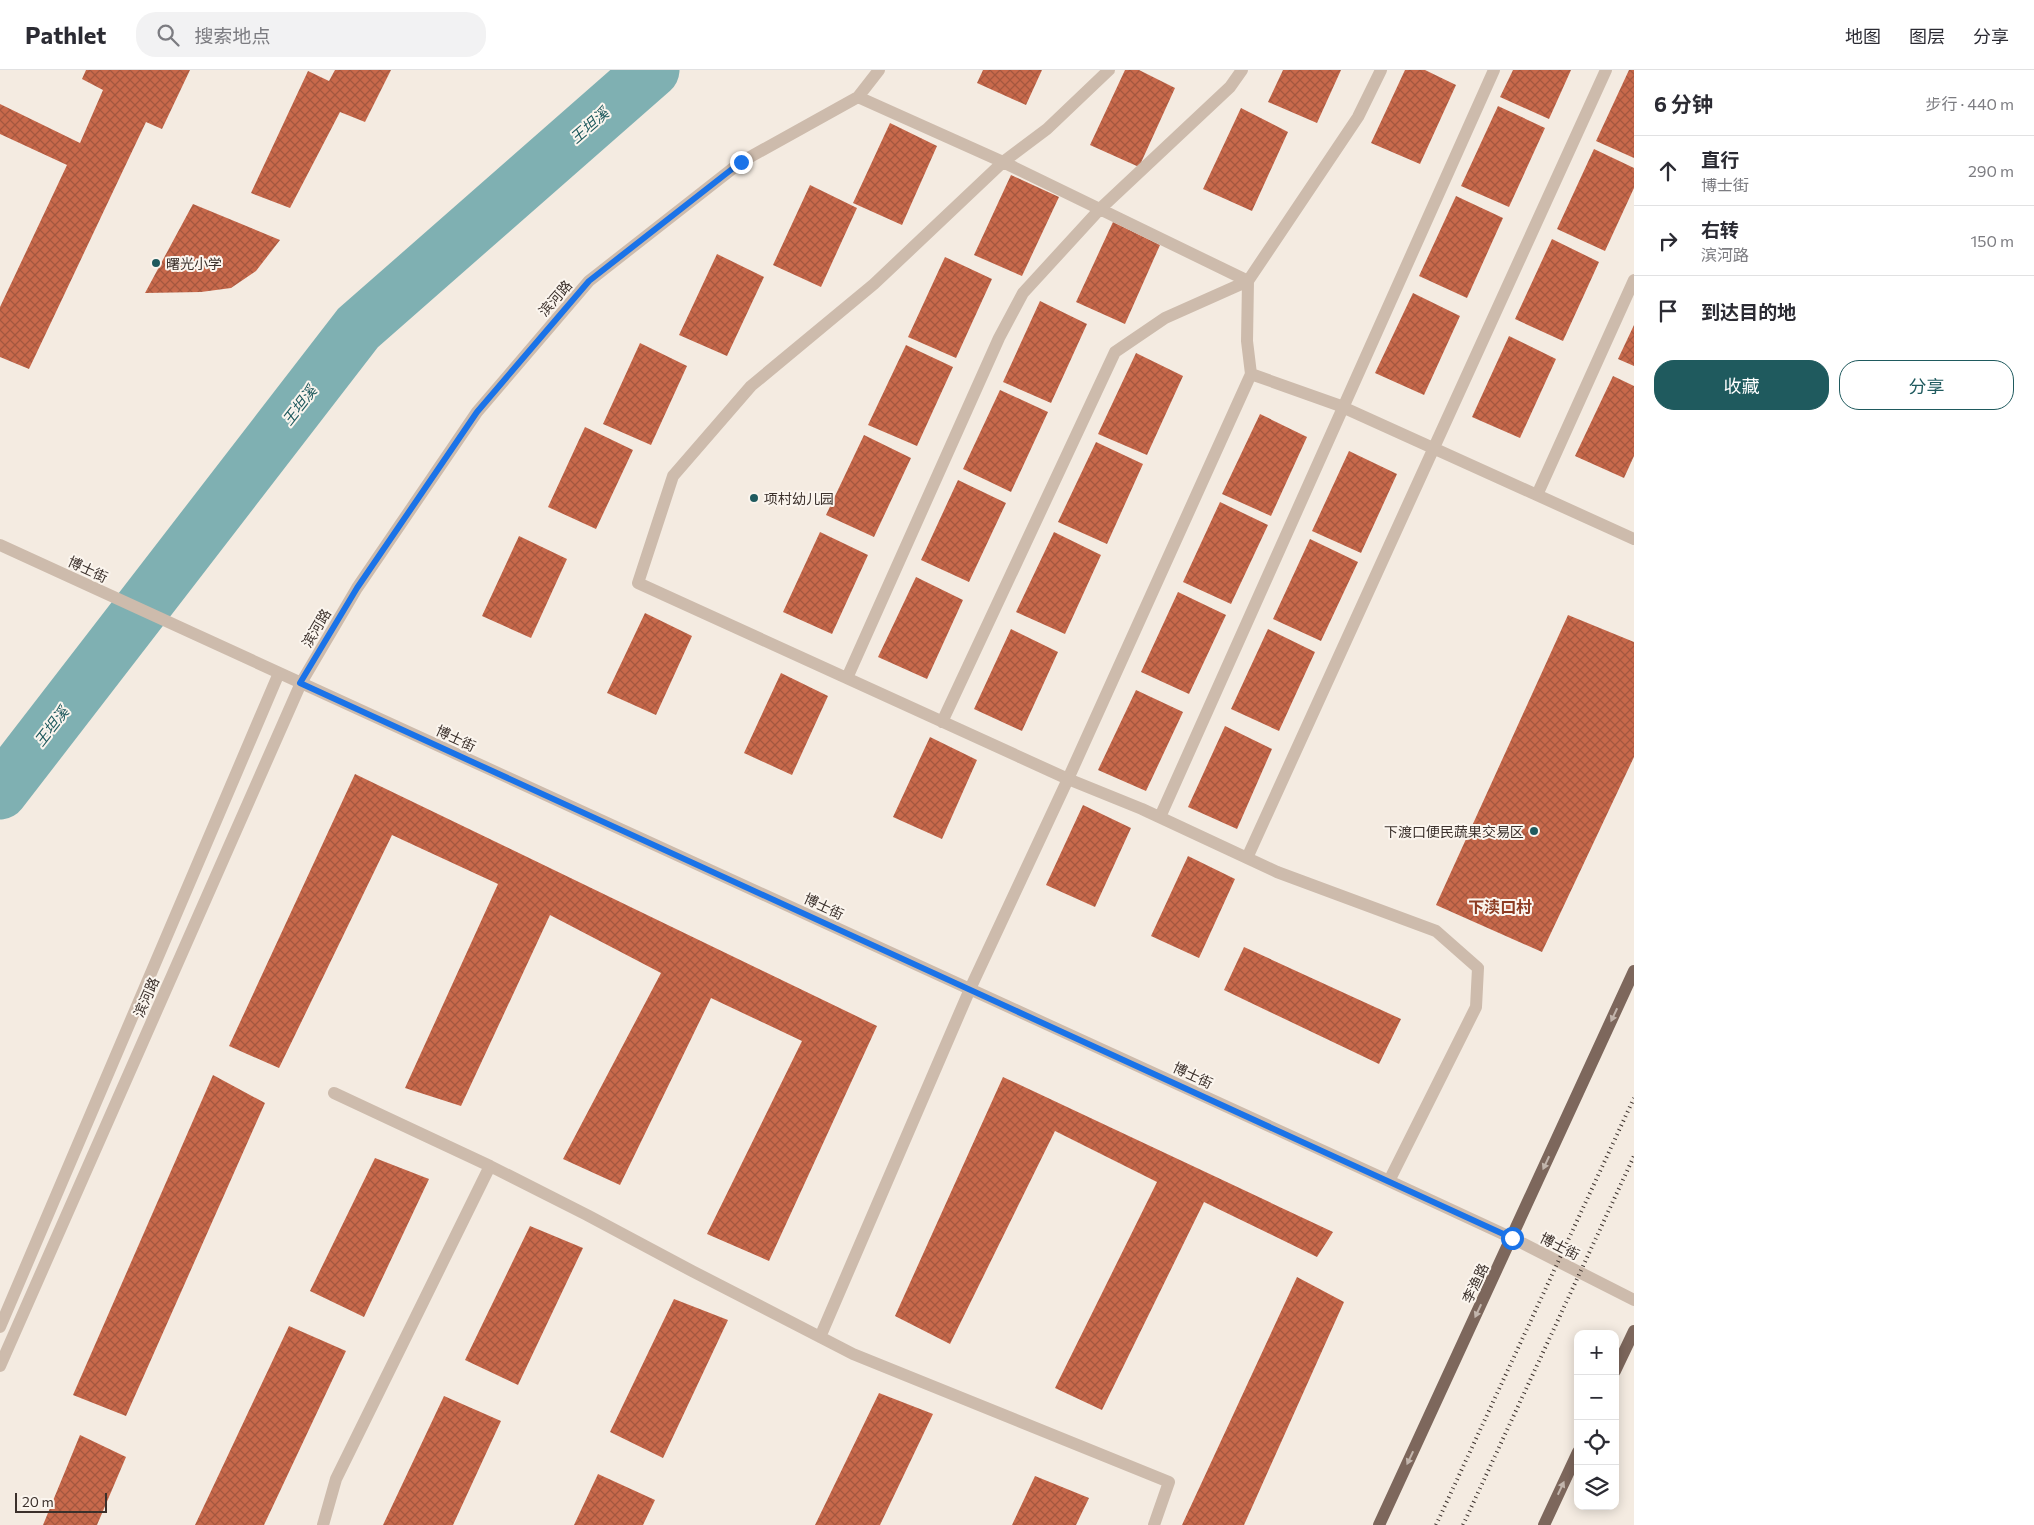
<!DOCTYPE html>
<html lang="zh">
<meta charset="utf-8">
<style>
:root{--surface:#fff;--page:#f2f2f3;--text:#2b2b33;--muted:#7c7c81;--line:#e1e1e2;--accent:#1f5a5e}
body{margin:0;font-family:Commissioner,"Noto Sans SC",sans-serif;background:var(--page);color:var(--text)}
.controls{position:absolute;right:15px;bottom:15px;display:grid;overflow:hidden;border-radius:10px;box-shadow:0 2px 12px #0003}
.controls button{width:45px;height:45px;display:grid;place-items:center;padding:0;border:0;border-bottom:1px solid var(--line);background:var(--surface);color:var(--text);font:25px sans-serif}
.scale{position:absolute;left:15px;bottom:12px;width:92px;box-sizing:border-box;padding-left:5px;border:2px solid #3b302b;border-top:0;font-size:14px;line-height:18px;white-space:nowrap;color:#3b302b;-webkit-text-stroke:4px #fbf5ee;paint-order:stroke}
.stop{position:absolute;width:15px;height:15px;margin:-11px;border:4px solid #1a73e8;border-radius:50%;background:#fff}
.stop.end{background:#1a73e8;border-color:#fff;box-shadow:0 1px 5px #0008}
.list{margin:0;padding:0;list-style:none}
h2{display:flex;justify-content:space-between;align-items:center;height:65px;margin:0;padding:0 20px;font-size:21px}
h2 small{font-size:16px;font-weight:400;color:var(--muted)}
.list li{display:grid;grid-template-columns:32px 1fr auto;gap:15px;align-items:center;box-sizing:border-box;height:70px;padding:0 20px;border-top:1px solid var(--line)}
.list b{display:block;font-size:19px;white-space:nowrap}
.list p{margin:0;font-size:16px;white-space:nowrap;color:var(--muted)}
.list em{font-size:16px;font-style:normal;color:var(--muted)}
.actions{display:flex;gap:10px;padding:15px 20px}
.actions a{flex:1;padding:11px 0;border:1px solid var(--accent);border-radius:20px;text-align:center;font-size:18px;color:var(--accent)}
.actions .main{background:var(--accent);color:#fff}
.icon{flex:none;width:28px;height:28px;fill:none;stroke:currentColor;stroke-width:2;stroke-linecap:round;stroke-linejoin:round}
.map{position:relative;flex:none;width:1634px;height:1455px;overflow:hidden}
header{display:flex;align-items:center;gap:30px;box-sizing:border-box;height:70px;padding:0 25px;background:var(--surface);border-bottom:1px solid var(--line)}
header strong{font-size:24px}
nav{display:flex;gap:28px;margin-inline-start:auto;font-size:18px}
.search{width:350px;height:45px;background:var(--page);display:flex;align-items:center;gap:12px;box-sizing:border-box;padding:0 18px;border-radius:20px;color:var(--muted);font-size:19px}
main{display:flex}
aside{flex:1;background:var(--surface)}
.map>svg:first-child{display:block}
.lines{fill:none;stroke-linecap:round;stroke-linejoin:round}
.river{stroke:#7fb0b2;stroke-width:55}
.building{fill:url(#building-cross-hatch)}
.minor{stroke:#cdbbac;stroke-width:12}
.major{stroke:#7d675c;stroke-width:12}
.rail{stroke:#3b302b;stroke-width:4;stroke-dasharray:1 4;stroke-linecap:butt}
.oneway{fill:#c2b5ac}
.route{stroke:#1a73e8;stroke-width:6}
.poi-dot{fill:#1f5a5e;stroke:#fbf5ee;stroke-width:2}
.labels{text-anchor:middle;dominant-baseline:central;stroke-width:4;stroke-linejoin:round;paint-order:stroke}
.poi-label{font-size:14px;fill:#3b302b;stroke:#fbf5ee;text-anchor:start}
.street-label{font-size:14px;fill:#3b302b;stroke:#fbf5ee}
.water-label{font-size:15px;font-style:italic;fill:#1f5a5e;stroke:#fbf5ee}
.quarter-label{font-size:16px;font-weight:bold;fill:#8c3b22;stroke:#fbf5ee}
</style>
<header>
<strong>Pathlet</strong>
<div class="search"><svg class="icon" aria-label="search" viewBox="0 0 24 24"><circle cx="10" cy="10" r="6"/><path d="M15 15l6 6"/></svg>搜索地点</div>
<nav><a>地图</a><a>图层</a><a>分享</a></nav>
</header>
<main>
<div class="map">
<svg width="1634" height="1455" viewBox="0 0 1634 1455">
<defs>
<pattern id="building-cross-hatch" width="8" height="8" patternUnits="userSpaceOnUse" patternTransform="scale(1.25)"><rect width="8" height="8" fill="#c8694b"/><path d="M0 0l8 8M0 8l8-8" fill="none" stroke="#a4573f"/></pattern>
</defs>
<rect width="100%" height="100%" fill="#f4ebe1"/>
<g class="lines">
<path class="river" d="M0,722L358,258L652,0"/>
</g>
<path class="building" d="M86,0H190L162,59L146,52L29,299L0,287V237L67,95L0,64V34L80,73L103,20L82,9Z
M335,0H391L365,52L340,42L290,138L251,123L308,1L329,11Z
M983,0H1042L1026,35L977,13Z
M1125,0H1139L1175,18L1139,97L1090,75Z
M1283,0H1341L1317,53L1268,32Z
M1405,0H1425L1456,15L1420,94L1371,73Z
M1513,0H1571L1549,49L1500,27Z
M1629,0H1634V88L1596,71Z
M1498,36L1545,58L1509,137L1461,116Z
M1241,38L1288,62L1252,141L1203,119Z
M890,53L937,76L902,155L853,133Z
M1594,79L1634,98V118L1605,181L1557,159Z
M1011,105L1059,127L1022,206L974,185Z
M810,115L857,138L821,217L773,195Z
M1456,126L1503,148L1467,228L1419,206Z
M193,134L280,170L256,201L231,218L201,222L145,223Z
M1113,152L1160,175L1125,254L1076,232Z
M1552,169L1599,192L1563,271L1515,249Z
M717,184L764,207L727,286L679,265Z
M945,187L992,209L956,288L908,267Z
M1413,223L1460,246L1424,325L1375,303Z
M1040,231L1087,254L1051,333L1003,312Z
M1634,255V296L1618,289Z
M1509,266L1556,289L1520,368L1472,347Z
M640,273L687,296L651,375L603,354Z
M906,275L953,297L917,376L868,355Z
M1136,283L1183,306L1147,385L1098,364Z
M1613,306L1634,316V386L1624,408L1575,386Z
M1000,320L1048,342L1011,422L963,399Z
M1260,344L1307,367L1271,446L1222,424Z
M585,357L633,380L596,459L548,437Z
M864,365L911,388L874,467L826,445Z
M1096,372L1143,394L1107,474L1058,452Z
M1349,381L1397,404L1361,483L1312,461Z
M958,410L1006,433L969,512L921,490Z
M1220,432L1268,455L1231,534L1183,512Z
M820,462L868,485L832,564L783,542Z
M1054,462L1101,485L1065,564L1016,542Z
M519,466L567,489L531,568L482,546Z
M1310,469L1358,492L1321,571L1273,549Z
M916,507L963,530L927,609L878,587Z
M1178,522L1226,545L1189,624L1141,602Z
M645,543L692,566L656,645L607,623Z
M1568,545L1634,572V687L1542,882L1436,835Z
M1011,559L1058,582L1022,661L974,639Z
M1268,559L1315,582L1279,661L1231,639Z
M781,603L828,626L792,705L744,683Z
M1136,620L1183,642L1146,721L1098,700Z
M1225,656L1272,679L1237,759L1188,737Z
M930,667L977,690L942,769L893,747Z
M355,704L877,956L769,1191L707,1164L802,971L711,928L620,1115L563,1089L661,903L550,845L461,1036L405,1018L498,814L392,765L279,998L229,976Z
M1083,735L1131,758L1095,837L1046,815Z
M1188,786L1235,809L1199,888L1151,866Z
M1244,877L1401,949L1379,994L1224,920Z
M213,1005L265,1033L126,1346L73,1325Z
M1003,1007L1333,1162L1317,1187L1204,1132L1102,1340L1055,1318L1157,1112L1055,1061L950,1274L895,1246Z
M375,1088L429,1109L364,1247L310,1221Z
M530,1156L583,1178L518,1315L465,1290Z
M1297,1207L1344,1232L1244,1455H1182Z
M674,1229L728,1250L663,1388L610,1362Z
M289,1256L346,1281L264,1455H195Z
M879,1323L933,1344L880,1455H815Z
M444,1326L501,1351L453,1455H383Z
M80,1365L126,1387L97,1455H43Z
M598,1404L655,1430L643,1455H574Z
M1035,1406L1089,1428L1076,1455H1012Z"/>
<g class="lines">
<path class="minor" d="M1109,0L1047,59L1003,92L874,214L751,316L673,406L638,513L1068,709L1142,739L1277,802L1436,861L1478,898L1476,937L1389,1111
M1381,0L1358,47L1248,211L1247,271L1251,304L1338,335L1634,469
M858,27L1003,92L1248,211
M1537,425L1634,210
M0,475L1389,1111L1512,1168L1634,1230
M847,608L999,268L1023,223L1100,139L1230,17L1242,0
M942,652L1115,282L1165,248L1248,211
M1160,747L1494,0
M1247,788L1606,0
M334,1023L490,1096L587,1145L692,1201L853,1284L1169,1412L1154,1455
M0,1257L279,603
M820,1267L970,919L1068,709L1251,304
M0,1296L301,613L357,518L477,342L589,211L741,92L858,27L879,0
M323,1455L336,1409L490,1096"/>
<path class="major" d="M1615,1301L1634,1261
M1379,1455L1634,901
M1544,1455L1578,1382"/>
<path class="rail" d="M1436,1455L1634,1028
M1463,1455L1634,1086"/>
</g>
<defs><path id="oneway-solid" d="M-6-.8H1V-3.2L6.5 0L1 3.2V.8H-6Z" transform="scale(1.25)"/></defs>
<g class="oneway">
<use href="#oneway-solid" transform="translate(1614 945) rotate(115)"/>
<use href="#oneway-solid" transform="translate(1546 1093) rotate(115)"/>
<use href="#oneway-solid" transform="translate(1478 1241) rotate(115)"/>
<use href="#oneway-solid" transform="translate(1410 1388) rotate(115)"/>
<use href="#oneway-solid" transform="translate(1561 1418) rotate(-65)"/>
</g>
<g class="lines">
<path class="route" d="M741,92L589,211L477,342L357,518L300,613L1512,1168"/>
</g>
<g class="poi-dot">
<circle cx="156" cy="193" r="5"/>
<circle cx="754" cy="428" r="5"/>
<circle cx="1534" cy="761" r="5"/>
</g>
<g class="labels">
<g class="poi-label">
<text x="166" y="193">曙光小学</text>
<text x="764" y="428">项村幼儿园</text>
<text x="1524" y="761" text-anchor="end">下渡口便民蔬果交易区</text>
</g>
<g class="street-label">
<text transform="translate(555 228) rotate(-49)">滨河路</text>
<text transform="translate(88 499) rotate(25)">博士街</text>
<text transform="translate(316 558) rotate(-59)">滨河路</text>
<text transform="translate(456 668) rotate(25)">博士街</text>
<text transform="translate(824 836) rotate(25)">博士街</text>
<text transform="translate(146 927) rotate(-66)">滨河路</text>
<text transform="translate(1193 1005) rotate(25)">博士街</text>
<text transform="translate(1560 1176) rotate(27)">博士街</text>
<text transform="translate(1475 1213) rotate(-65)">李渔路</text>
</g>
<g class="water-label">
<text transform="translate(589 55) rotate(-41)">王坦溪</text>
<text transform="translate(299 335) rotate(-52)">王坦溪</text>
<text transform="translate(51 656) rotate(-52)">王坦溪</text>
</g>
<g class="quarter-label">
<text x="1500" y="836">下渎口村</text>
</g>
</g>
</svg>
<div class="controls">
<button>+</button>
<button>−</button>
<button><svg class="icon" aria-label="locate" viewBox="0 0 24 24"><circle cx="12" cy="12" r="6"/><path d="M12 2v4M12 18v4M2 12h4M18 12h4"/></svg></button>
<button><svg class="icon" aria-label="layers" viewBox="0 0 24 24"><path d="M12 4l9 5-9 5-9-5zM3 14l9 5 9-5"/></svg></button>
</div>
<div class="scale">20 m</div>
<div class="stop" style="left:1512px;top:1168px"></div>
<div class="stop end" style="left:741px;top:92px"></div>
</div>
<aside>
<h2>6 分钟<small>步行 · 440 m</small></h2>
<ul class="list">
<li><svg class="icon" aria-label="ahead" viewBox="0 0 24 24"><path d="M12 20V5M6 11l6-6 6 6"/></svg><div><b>直行</b><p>博士街</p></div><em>290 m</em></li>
<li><svg class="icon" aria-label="right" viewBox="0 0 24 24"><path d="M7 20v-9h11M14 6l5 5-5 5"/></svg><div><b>右转</b><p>滨河路</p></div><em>150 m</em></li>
<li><svg class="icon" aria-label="arrive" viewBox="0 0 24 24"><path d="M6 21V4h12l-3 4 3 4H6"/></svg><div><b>到达目的地</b></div></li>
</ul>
<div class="actions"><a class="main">收藏</a><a>分享</a></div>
</aside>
</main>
